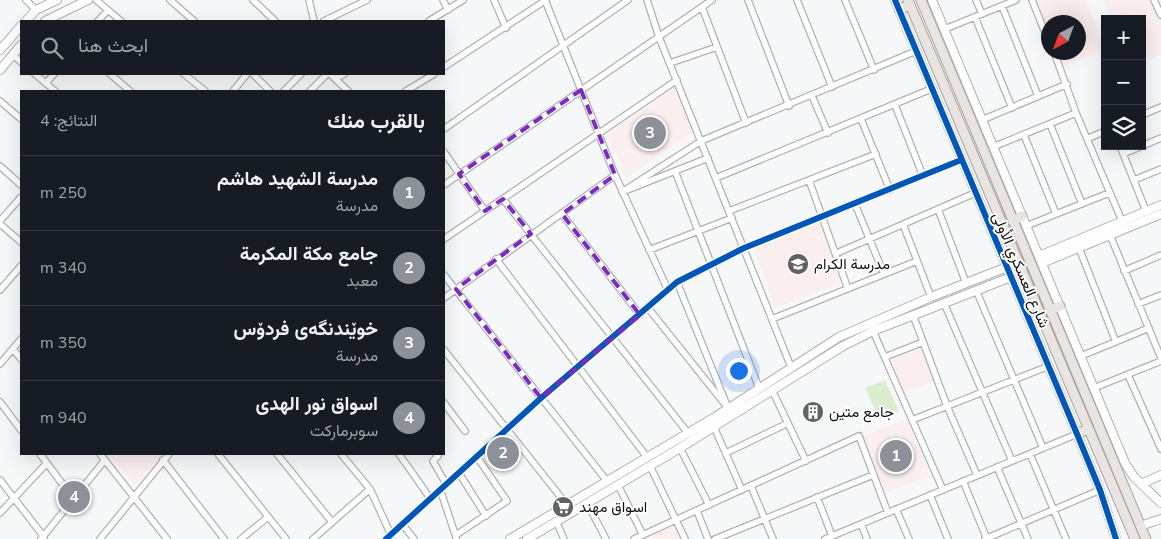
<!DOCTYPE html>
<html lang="ar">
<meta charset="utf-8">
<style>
:root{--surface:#171b24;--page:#20242c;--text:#f1f3f6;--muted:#9ea1a6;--line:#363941;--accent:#8c9099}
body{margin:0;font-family:"Nunito Sans",Vazirmatn,sans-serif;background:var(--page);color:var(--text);direction:rtl}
.controls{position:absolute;right:15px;top:15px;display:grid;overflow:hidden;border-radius:0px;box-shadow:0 5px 20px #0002}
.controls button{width:45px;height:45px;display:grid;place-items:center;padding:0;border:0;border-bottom:1px solid var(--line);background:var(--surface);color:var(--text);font:25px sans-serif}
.compass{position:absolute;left:1041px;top:15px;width:45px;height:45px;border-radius:50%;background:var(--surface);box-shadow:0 5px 20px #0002;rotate:221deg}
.you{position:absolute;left:738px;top:370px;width:18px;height:18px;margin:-12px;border:4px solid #fff;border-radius:50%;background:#1a73e8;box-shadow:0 0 0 8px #1a73e833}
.badge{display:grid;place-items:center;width:32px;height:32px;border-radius:50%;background:var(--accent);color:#fff;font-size:16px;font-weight:700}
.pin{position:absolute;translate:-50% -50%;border:2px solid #fff;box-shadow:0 1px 5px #0006}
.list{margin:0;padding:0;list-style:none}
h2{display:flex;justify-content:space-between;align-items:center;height:65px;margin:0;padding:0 20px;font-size:21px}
h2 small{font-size:16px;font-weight:400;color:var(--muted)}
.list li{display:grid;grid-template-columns:32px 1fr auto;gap:15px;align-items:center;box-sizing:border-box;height:75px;padding:0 20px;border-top:1px solid var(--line)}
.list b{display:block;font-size:19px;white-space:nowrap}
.list p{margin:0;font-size:16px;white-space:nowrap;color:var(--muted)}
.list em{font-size:16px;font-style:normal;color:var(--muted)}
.icon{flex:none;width:28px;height:28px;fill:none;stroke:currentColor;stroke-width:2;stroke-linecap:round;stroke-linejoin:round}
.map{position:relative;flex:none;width:1161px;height:539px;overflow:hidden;direction:ltr}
.search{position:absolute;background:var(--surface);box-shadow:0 5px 20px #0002;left:20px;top:20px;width:425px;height:55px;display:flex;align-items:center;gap:12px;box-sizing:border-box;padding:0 18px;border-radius:0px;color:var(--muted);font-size:19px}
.panel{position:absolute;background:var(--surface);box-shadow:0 5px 20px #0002;left:20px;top:90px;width:425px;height:365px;border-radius:0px;direction:rtl}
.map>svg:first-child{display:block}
.education{fill:#faeeef}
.green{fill:#dbedcf}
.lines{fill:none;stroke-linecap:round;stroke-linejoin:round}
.street-casing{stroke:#b0b1b2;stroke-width:8}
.secondary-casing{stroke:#b0b1b2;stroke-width:10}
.primary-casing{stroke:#aaa19d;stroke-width:11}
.street{stroke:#fefefe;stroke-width:5.5}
.secondary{stroke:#fefefe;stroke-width:8}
.primary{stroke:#e9e4e2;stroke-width:9}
.cycleway-casing{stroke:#fff;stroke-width:9}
.cycleway{stroke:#0057b8;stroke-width:6}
.marked{fill:none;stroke:#7b2cbf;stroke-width:4;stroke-dasharray:10 6;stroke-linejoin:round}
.labels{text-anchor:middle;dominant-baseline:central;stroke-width:4;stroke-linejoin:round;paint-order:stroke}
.poi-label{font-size:15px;fill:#111213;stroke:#fff;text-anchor:start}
.street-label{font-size:15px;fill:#111213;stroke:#fff}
</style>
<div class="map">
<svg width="1161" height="539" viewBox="0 0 1161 539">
<rect width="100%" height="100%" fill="#f6f7f9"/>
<path class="education" d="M1034,0H1086L1105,49L1063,67L1057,53L1078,52V22H1048V34Z
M1103,0H1150L1161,25V55L1142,62V19H1111Z
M675,88L678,90L693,133L626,178L621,169L623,165L616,152L612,150L606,135Z
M821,220L844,282L775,308L753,247Z
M920,347L934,381L904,392L891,359Z
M906,419L930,475L886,493L863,437Z
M108,454H163L135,485Z
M676,525L682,539H644Z"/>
<path class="green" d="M885,380L899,411L879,419L865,388Z"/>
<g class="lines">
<g class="street-casing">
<path id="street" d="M26,0L36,10
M96,0L121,21
M170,0L194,21
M253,0L275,21
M309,0L314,21
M443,0L448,10
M494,0L506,28
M545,0L615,175L668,290
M647,0L659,37L791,367
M748,0L789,106
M797,0L832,87
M845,0L874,70
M976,0L982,14
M1032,0L1048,40
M1154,0L1161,15
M1002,6L1038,96
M702,7L746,123
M975,17L1012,108
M98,21L108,10
M324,21L367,0
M429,21L463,0
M945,29L1016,0
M1054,52L1076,113L1122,221
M13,55L21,62
M670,63L717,47
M444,67L546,0
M35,74L55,91
M110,74L130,91
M184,74L205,91
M253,74L270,91
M330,74L348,91
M335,79L344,74
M46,83L54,74
M233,91L247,74
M284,91L301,74
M310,91L327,74
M406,91L434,74
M812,96L828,133
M0,101L21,119
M895,105L923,176
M1142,115L1161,107
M861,119L890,190
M982,120L1067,84
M1050,124L1082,204
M444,129L628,0
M1024,135L1056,214
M1087,139L1105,131
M1120,146L1146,211
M1142,146L1161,138
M993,147L1076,113
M444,152L485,211
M1123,154L1142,146
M708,158L622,192L701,141L916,51
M0,166L21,185
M675,171L759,388
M716,178L931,89
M809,180L848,289
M1134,180L1161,169
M444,185L712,0
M503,199L688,433
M855,204L884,274
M938,209L966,283
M729,211L876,154
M562,214L640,315
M0,221L21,197
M0,224L21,242
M903,224L931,297
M1026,226L1109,193
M1110,235L1161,358
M444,239L677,80
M1079,248L1116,342
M649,250L732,218
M837,253L975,193
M496,259L647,457
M1124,271L1161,255
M444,275L607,481
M0,290L21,266
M976,290L1043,448
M444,298L615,175
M944,303L1012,461
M1138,304L1161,295
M648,308L728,408L677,282
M913,315L947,406L977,475
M772,319L917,261
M873,331L943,490
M13,349L21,359
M444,350L567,505
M1081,356L1149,328
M885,357L923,342
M0,364L21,339
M1128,375L1161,449
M1094,388L1161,361
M772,390L806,461
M0,402L21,430
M444,403L465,431
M912,420L1049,366
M714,427L742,490
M680,448L709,505
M726,453L788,423
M40,454L73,498
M100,454L167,539
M218,454L286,539
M277,454L332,522
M341,454L370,489L391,535
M399,454L430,498
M436,454L438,456L433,461L446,484
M1030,454L1066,539
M163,460L224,539
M650,466L685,539
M997,467L1028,539
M459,473L486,516
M0,480L44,537
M963,481L987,539
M618,485L643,535
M751,486L773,539
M440,489L456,537
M930,495L948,539
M817,497L832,536
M587,503L606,539
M896,509L909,539
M697,511L708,539
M0,513L47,463
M556,521L564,539
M402,524L414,539
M861,524L867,539
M456,535L507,501L477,457
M41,539L105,460
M100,539L169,454
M241,539L268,517
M313,539L370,489
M386,539L541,398L677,282L744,248L961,160
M634,539L859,436L888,513
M715,539L873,475
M825,539L1077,434
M985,539L1100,490"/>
</g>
<g class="secondary-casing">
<path id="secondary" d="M895,0L1077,434L1100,490L1116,539
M932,0L1125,463L1134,477L1161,503
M26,21L36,10L57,0
M45,21L88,0
M0,50L21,26
M0,70L21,45
M1039,256L1161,205
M1042,263L1161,214
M1141,484L1161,475
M1140,526L1161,519
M510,539L715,417L839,337L931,297L1007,267
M527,539L680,448L843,346L873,331L1011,277"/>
</g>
<g class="primary-casing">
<path id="primary" d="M908,0L1135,539
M921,0L1146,539
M899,9L910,5
M1013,221L1022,216
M992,230L1002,225
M1050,310L1060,306
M1077,434L1088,429"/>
</g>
<use href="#street" class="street"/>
<use href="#secondary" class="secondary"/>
<use href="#primary" class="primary"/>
<g class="cycleway-casing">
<path id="cycleway" d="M895,0L1077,434L1100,490L1116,539
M386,539L541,398L677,282L744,248L961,160"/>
</g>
<use href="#cycleway" class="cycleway"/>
</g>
<path class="marked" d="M581,90L615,175L562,214L640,315L541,398L456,289L531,234L503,199L485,211L459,174Z"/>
<defs>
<g id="school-disc" transform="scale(1.125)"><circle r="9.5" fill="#616264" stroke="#fff"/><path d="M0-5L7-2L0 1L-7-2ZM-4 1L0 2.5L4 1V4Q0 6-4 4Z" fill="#fff"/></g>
<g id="building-disc" transform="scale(1.125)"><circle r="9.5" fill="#616264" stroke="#fff"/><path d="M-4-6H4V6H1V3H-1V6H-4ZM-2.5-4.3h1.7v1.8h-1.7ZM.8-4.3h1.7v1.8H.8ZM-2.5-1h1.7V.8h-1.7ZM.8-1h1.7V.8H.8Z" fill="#fff"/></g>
<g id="supermarket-disc" transform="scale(1.125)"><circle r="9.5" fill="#616264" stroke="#fff"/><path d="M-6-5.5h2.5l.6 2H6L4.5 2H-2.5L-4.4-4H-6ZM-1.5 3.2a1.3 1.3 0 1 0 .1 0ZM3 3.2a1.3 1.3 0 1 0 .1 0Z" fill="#fff"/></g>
</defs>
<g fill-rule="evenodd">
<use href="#school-disc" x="798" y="264"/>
<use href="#building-disc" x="813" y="412"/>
<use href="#supermarket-disc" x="563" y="507"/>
</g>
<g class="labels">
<g class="poi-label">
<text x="814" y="264">مدرسة الكرام</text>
<text x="829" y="412">جامع متين</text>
<text x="579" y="507">اسواق مهند</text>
</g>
<g class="street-label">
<text transform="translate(1021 270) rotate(67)">شارع العسكري الأولى</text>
</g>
</g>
</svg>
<div class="controls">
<button>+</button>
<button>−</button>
<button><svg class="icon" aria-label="layers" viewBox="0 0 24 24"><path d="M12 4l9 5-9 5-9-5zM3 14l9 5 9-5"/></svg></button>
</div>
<svg class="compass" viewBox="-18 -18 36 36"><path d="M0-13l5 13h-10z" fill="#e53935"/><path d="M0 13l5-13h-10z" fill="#9ea1a6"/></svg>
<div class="you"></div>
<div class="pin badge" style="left:896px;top:456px">1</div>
<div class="pin badge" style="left:503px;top:453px">2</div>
<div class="pin badge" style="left:650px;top:133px">3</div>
<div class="pin badge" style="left:74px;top:497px">4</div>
<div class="search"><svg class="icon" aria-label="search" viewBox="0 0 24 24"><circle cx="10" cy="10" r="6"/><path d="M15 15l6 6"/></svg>ابحث هنا</div>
<section class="panel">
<h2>بالقرب منك<small>النتائج: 4</small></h2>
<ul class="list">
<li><span class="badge">1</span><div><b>مدرسة الشهيد هاشم</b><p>مدرسة</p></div><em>250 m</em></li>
<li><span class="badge">2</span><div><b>جامع مكة المكرمة</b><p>معبد</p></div><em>340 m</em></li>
<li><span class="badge">3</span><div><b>خوێندنگەی فردۆس</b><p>مدرسة</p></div><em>350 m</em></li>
<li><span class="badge">4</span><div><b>اسواق نور الهدى</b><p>سوبرماركت</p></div><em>940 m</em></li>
</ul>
</section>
</div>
